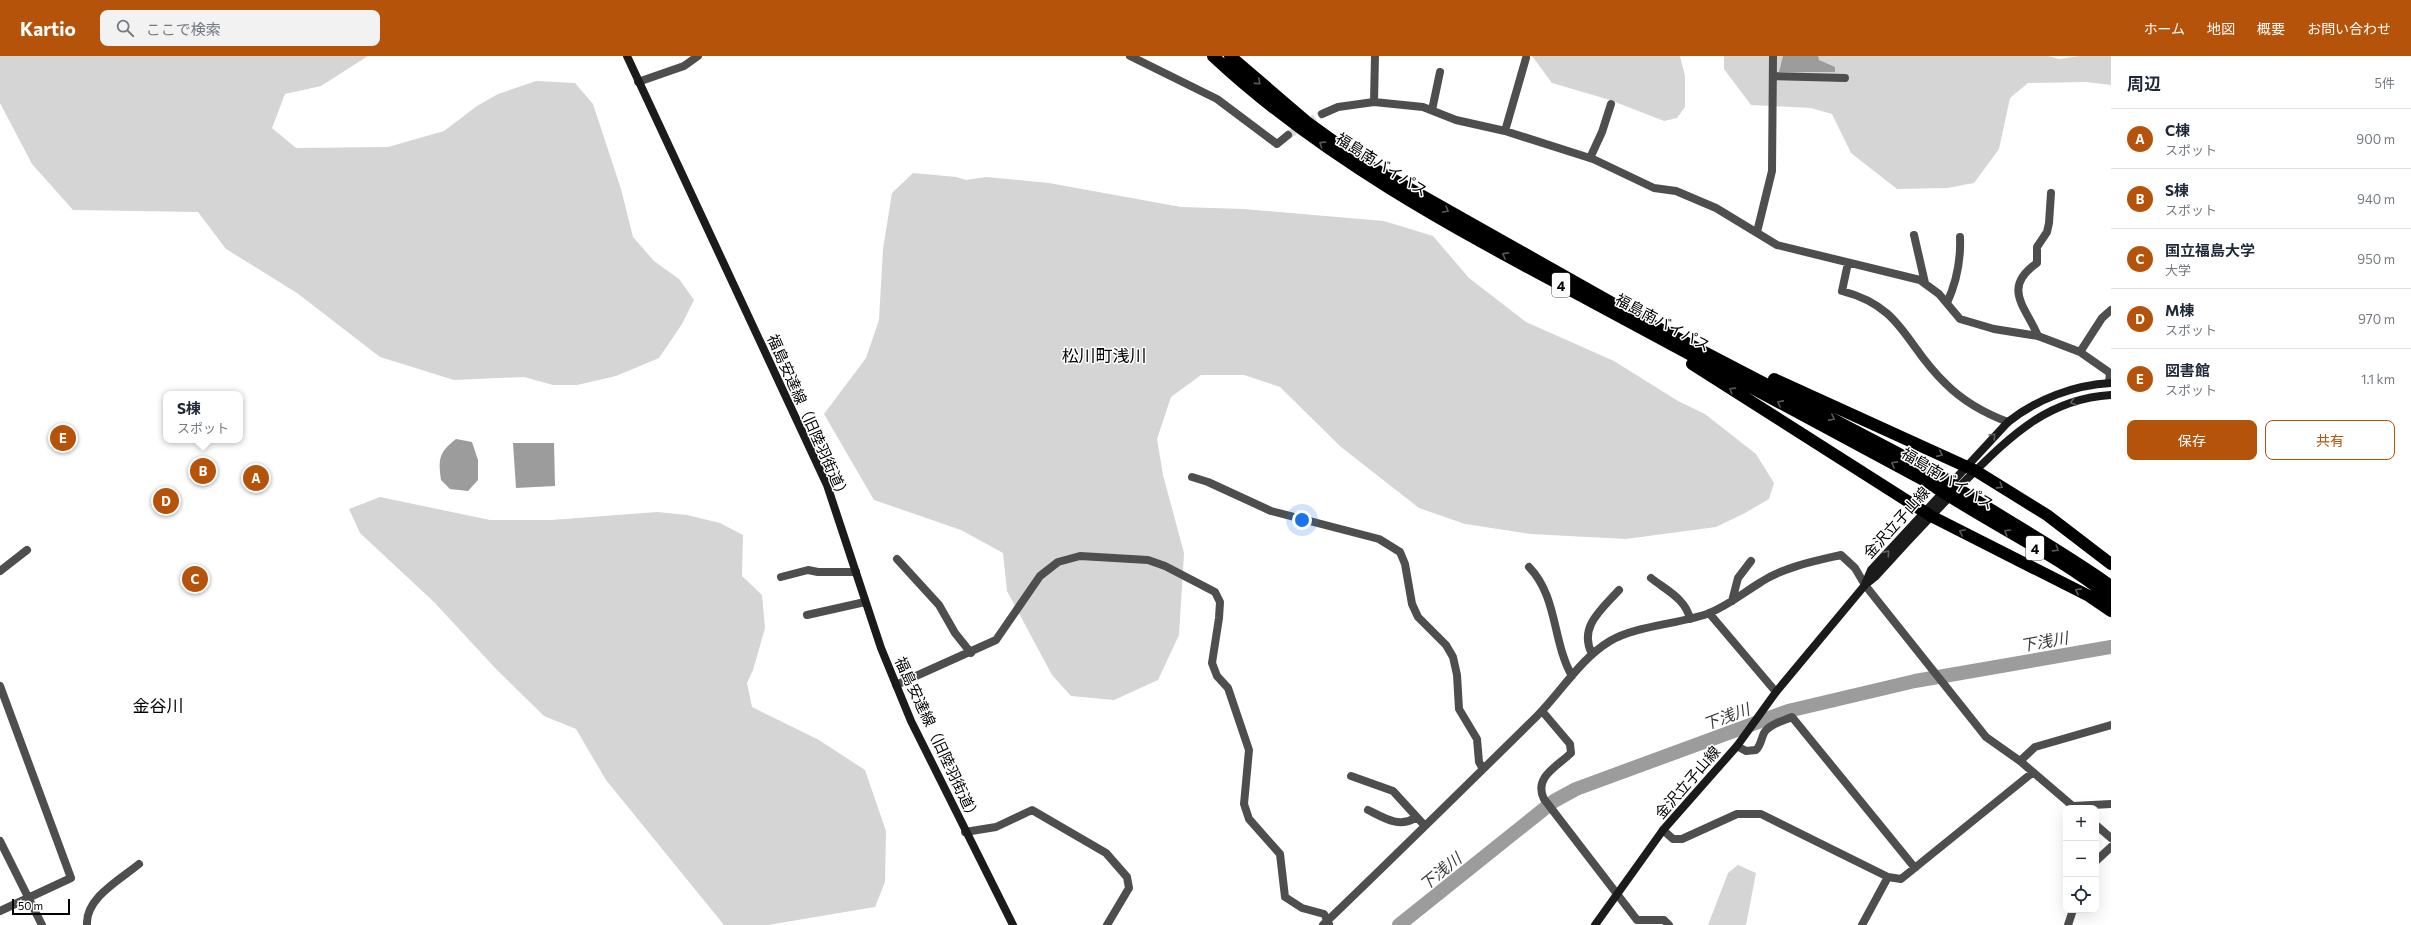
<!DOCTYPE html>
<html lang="ja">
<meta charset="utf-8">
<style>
:root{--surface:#fff;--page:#f2f2f3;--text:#1f2937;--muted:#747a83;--line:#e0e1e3;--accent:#b45309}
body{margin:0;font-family:Commissioner,"Noto Sans JP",sans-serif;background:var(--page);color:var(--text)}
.controls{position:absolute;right:12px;bottom:12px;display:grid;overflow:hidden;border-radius:8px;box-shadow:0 4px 16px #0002}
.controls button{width:36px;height:36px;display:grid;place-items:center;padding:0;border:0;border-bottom:1px solid var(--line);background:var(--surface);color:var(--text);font:20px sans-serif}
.scale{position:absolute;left:12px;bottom:10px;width:58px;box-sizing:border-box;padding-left:4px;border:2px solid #000;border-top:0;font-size:11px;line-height:14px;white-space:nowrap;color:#000;-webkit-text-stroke:3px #fff;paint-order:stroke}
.you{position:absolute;left:1302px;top:464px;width:14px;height:14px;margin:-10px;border:3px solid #fff;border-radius:50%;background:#1a73e8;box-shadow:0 0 0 6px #1a73e833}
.badge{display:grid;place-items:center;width:26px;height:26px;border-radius:50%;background:var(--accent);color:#fff;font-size:13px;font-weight:700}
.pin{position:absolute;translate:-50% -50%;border:2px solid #fff;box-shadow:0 1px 4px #0006}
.popup{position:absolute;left:163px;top:335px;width:80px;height:52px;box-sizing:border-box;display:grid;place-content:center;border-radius:8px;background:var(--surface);filter:drop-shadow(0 1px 3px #0005);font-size:13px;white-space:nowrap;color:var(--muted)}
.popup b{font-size:15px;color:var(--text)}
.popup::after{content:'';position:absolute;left:50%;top:100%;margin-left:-8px;border:8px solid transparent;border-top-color:var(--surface)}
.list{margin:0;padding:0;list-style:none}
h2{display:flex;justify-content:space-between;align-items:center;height:52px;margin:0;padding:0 16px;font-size:17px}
h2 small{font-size:13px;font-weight:400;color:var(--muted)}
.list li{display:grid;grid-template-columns:26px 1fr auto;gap:12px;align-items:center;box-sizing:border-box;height:60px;padding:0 16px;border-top:1px solid var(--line)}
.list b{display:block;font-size:15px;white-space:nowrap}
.list p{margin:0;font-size:13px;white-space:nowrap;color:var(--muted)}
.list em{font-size:13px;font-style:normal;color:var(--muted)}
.actions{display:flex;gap:8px;padding:12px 16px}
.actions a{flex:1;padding:9px 0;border:1px solid var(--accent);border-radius:8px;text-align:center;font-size:14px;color:var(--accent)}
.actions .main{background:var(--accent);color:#fff}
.icon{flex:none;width:22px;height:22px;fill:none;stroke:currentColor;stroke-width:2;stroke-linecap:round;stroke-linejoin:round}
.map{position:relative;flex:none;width:2111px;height:869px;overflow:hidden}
header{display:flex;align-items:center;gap:24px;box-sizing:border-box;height:56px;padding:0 20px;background:var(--accent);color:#fff}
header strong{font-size:19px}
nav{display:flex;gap:22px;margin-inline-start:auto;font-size:14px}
.search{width:280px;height:36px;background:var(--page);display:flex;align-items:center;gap:10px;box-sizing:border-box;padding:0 14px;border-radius:8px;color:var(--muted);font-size:15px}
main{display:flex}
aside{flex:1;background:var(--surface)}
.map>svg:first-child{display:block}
.green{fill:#d5d5d5}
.water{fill:#9c9c9c}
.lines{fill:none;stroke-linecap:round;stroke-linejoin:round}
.river{stroke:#9c9c9c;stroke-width:14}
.street-tunnel{stroke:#d9d9d9;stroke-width:8;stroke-dasharray:8 4;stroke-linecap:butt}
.street{stroke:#4e4e4e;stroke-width:8}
.secondary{stroke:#1b1b1b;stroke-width:8}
.highway{stroke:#000;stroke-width:12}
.oneway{stroke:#595959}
.oneway2{stroke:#5f5f5f}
.labels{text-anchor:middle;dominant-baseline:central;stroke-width:3;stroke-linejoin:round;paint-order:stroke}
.shield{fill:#fff;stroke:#4c4c4c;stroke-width:1}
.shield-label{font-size:14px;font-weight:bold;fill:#000}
.street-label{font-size:15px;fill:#000;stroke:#fff}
.water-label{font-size:16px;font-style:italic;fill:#3d3d3d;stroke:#fff}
.quarter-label{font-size:17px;fill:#000;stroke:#fff}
</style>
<header>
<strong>Kartio</strong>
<div class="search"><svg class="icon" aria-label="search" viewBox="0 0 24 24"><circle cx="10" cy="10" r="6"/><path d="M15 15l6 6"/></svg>ここで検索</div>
<nav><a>ホーム</a><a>地図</a><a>概要</a><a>お問い合わせ</a></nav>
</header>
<main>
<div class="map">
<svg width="2111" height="869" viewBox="0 0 2111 869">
<rect width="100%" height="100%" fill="#fff"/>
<path class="green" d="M0,0H368L321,30L285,38L272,72L296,92L388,91L444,75L477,50L498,38L536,25L575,27L593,48L621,133L633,181L654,205L679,223L694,244L682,268L659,302L616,320L577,329H553L524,321L454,324L380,301L297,237L226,193L198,156L73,154L32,108L0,47Z
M1532,0H1680L1685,20V51L1677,62L1664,65L1610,44L1552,27Z
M1724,0H2048L2059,3L2079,0H2111V29L2086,26L2028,27L2010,42L1999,93L1974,127L1947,132L1897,133L1851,97L1832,58L1811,52L1751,49L1724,13Z
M913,117L956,121L966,124L986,121L1049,127L1181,151L1244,153L1384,165L1433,180L1469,222L1526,266L1614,305L1678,345L1705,358L1756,398L1774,427L1769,443L1745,457L1716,471L1626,483L1531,478L1465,468L1419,452L1341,391L1280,331L1244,319H1201L1171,341L1157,383L1163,419L1184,497L1179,579L1158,624L1114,644L1071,640L1052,619L1007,535L1003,497L961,474L874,444L824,358L866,302L879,264L883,193L892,137Z
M380,441L490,464H551L657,456L687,459L720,467L743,479L742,520L762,539L765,572L753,614L747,627L752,651L819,684L865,714L886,775L885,826L875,851L768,869H724L606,724L576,673L544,660L496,613L435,547L360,477L349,453Z
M1738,809L1756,817L1746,869H1708L1728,817Z"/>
<path class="water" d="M1783,0H1818L1819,4L1835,11V16H1779Z
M456,383L472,386L478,404V424L468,435L450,433L441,424C438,403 439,396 456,383Z
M513,387H554L555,430L516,432Z"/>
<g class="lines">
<path class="river" d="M1399,869L1554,745L1576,733L1788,655L1915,625L2111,591"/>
<path class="street-tunnel" d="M1288,79L1322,58"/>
<path class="street" d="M1130,0L1217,43L1277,88L1288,79
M1773,20L1845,22
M638,26L684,10L698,0
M1374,46L1375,0
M1432,54L1440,16
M1322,58L1338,51L1374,46L1423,51L1456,64L1505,75L1593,103L1654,132L1676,135L1716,152L1777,189L1920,224L1939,238L1960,263L1994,273L2038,280L2080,296L2110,317L2109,327
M1505,75L1526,2
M1590,102L1602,76L1611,48
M1757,176L1772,115L1773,0
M1914,179L1925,227
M1848,207L1842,235C1904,251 1905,290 1946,328C1964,346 1984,357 2008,366
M1947,247C1957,225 1961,205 1960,181
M2038,280C2026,251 2001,232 2037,207V191L2047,176L2049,167L2051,137
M2080,296L2102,262L2111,254
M1192,421L1208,426L1271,455L1379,483L1400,496L1405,508L1412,548L1418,561L1446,589L1453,601L1457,619L1459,653L1477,683L1479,706L1483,713
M897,503L939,549L955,577L971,597
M1529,511C1558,541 1552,585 1572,620
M0,515L27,494
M781,521L808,514L818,516H856
M1651,522C1666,534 1686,543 1690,563
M1732,545L1738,522L1751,505
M1709,557L1776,636
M807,559L865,546
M1592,598C1578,571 1602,553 1619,534
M896,629L996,584L1040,520L1058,506L1080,500L1148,504L1165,510L1215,536L1220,546L1219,562L1212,607L1217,620L1228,632L1249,694L1244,748L1249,763L1280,798L1285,841L1302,852L1324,858L1329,868
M0,630L71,822L0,855
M1542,655L1570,688L1571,697C1558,710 1533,721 1544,743L1637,864H1664L1669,869
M1737,690L1746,695L1756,694C1761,689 1761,683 1764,677C1769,668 1783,665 1792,661L1915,812
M2020,705L2035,691L2111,669
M1351,720L1393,735L1425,770
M2073,750L2111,748
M1368,754C1384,762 1399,772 1415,762
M2096,769L2111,782
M1663,774L1673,783H1682L1737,758H1761L1888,821L1901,823L2032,717
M965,776L996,771L1032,754L1106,797L1127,821L1129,832L1107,869
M0,785L42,869
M2096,805L2111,791
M87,869C85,842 121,823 139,808
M1323,869C1395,800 1466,730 1537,660C1561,636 1580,603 1610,585C1635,570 1678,568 1707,558C1728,550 1743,537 1761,526C1784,511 1815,505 1841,499L1855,512L1865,529L1986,681L2020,705L2075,752
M1862,869L1888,821
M2068,869L2073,854"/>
<path class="secondary" d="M627,0L827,429L881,592L911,665L1013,869
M1865,528L1871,514L2008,366C2037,343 2074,329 2111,327
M1595,869L1663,774L1737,690L1776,636L1865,529L1875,521C1904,489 1934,457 1964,426C2008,383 2045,343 2111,339"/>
<path class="highway" d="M1213,0C1322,102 1454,172 1585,242C1699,304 1814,365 1929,427C1988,467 2055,497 2111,542
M1230,0L1307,66L1364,107L1637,261L1934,416C1991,457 2054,489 2111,530
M1692,308L1931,460L2089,540L2111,555
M1774,323L1976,415L2047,459L2111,508"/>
</g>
<defs><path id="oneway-chevron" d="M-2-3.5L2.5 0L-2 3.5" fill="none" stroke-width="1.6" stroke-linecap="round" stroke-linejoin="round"/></defs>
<g class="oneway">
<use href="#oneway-chevron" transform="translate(1258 26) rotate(41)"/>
<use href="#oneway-chevron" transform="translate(1322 88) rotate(-147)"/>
<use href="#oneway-chevron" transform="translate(1446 154) rotate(30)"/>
<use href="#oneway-chevron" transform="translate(1505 199) rotate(-151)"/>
<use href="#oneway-chevron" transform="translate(1732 334) rotate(-148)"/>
<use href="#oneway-chevron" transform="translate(1780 347) rotate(-152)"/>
<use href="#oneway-chevron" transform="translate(1832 362) rotate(28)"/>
<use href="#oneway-chevron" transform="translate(1940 398) rotate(24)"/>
<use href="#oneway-chevron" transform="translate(1894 408) rotate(-152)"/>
<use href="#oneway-chevron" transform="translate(2000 430) rotate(32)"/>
<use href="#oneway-chevron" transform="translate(1962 476) rotate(-153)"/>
<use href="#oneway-chevron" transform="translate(2007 476) rotate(-149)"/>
<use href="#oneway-chevron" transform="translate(2056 493) rotate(32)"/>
<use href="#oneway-chevron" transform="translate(2078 535) rotate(-152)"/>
</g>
<g class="oneway2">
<use href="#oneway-chevron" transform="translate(2073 346) rotate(162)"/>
<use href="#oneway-chevron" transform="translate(1993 380) rotate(-46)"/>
<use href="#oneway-chevron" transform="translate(1887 497) rotate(-48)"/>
</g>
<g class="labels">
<g class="shield">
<rect x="1552" y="217" width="18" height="24" rx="3"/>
<rect x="2026" y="480" width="18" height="24" rx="3"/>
</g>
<g class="shield-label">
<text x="1561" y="229">4</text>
<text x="2035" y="492">4</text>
</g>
<g class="street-label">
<text transform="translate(1382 108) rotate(32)">福島南バイパス</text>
<text transform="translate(1663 266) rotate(28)">福島南バイパス</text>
<text transform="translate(809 361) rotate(66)">福島安達線（旧陸羽街道）</text>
<text transform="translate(1948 422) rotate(31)">福島南バイパス</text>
<text transform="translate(1896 466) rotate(-48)">金沢立子山線</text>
<text transform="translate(938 683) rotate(65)">福島安達線（旧陸羽街道）</text>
<text transform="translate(1687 726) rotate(-49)">金沢立子山線</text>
</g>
<g class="water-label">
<text transform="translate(2044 585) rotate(-10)">下浅川</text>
<text transform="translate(1726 660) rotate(-20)">下浅川</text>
<text transform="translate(1440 815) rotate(-39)">下浅川</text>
</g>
<g class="quarter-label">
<text x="1104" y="299">松川町浅川</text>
<text x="158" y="649">金谷川</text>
</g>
</g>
</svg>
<div class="controls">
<button>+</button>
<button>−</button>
<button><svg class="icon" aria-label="locate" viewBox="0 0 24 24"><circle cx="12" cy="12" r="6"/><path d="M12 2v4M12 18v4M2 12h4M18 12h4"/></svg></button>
</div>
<div class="scale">50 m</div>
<div class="you"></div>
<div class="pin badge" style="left:256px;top:422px">A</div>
<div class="pin badge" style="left:203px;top:415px">B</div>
<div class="popup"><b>S棟</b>スポット</div>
<div class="pin badge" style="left:195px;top:523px">C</div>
<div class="pin badge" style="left:166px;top:445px">D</div>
<div class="pin badge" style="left:63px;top:382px">E</div>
</div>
<aside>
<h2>周辺<small>5件</small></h2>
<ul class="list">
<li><span class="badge">A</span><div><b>C棟</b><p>スポット</p></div><em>900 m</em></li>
<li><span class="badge">B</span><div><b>S棟</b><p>スポット</p></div><em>940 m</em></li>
<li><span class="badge">C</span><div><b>国立福島大学</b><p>大学</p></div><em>950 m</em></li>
<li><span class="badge">D</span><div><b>M棟</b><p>スポット</p></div><em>970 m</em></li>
<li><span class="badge">E</span><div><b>図書館</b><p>スポット</p></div><em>1.1 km</em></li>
</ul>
<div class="actions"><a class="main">保存</a><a>共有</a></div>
</aside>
</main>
